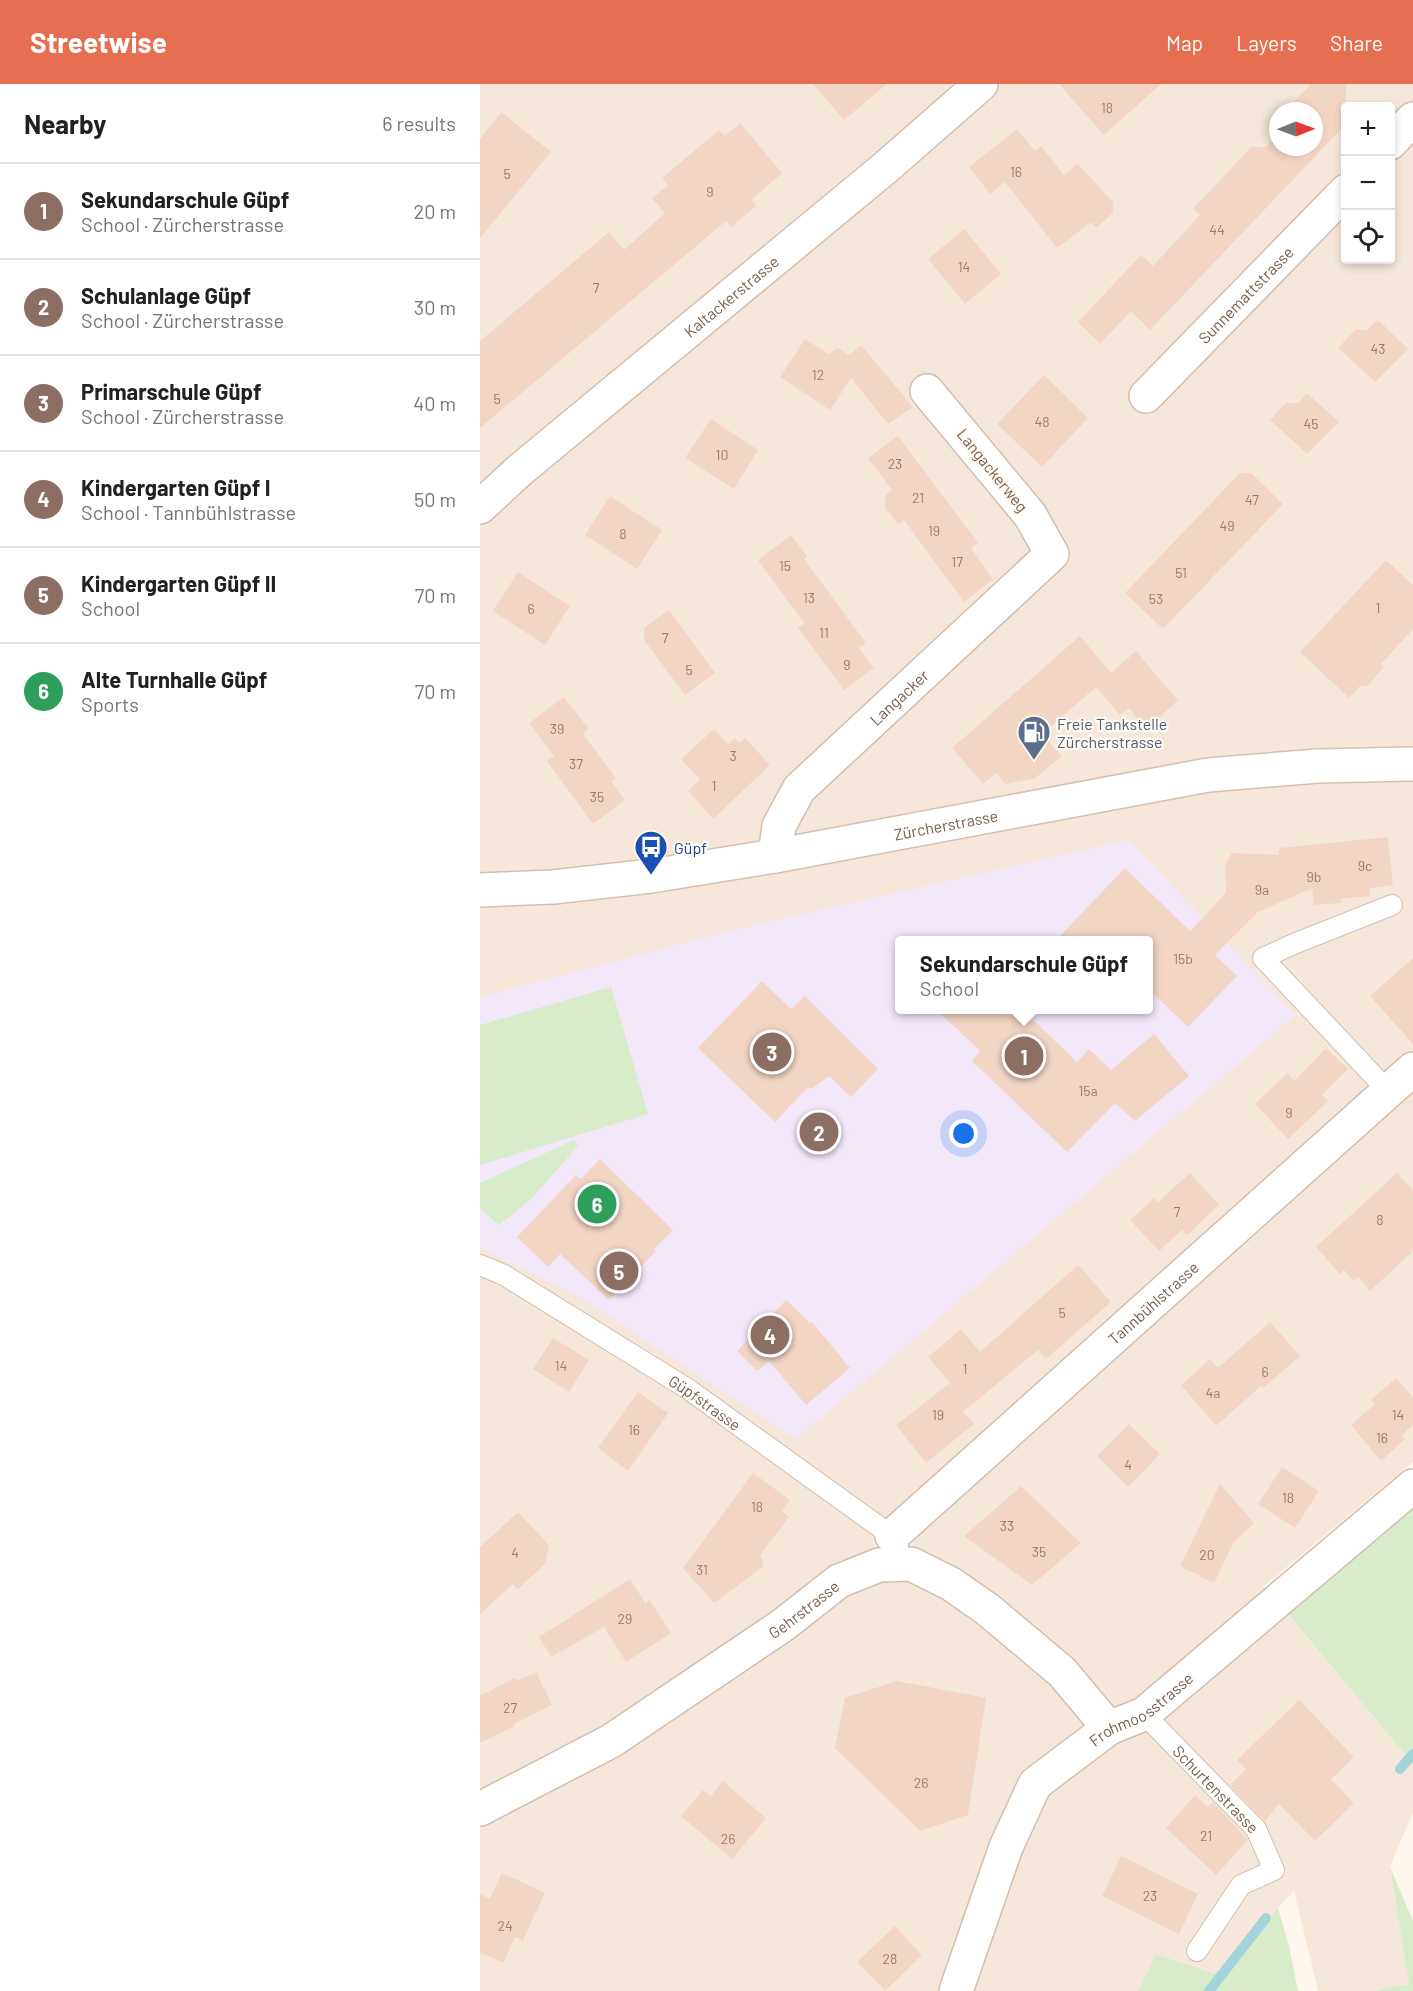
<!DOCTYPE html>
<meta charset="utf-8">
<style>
:root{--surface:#fff;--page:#f2f2f2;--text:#202124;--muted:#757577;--line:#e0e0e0;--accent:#e76f51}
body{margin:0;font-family:Barlow,sans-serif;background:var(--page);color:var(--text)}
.controls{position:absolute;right:18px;top:18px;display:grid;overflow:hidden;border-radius:6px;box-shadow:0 3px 9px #0003}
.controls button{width:54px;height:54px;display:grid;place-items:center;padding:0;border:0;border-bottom:2px solid var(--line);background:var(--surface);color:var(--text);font:30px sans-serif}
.compass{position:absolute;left:789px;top:18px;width:54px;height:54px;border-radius:50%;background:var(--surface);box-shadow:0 3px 9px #0003;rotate:89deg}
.you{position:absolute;left:484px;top:1050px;width:21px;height:21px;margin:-15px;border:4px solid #fff;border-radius:50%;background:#1a73e8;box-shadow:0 0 0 9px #1a73e833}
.badge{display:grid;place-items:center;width:39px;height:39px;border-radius:50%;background:var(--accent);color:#fff;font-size:20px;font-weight:700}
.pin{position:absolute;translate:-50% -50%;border:3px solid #fff;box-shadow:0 2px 6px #0006}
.popup{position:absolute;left:415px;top:852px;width:258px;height:78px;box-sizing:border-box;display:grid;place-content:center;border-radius:6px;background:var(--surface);filter:drop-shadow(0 2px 4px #0005);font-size:20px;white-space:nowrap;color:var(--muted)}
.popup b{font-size:22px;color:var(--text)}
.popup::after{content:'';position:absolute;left:50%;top:100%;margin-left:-12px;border:12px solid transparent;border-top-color:var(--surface)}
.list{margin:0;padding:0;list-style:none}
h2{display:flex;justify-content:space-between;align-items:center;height:78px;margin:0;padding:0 24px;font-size:26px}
h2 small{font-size:20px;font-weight:400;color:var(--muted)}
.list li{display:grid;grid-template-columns:39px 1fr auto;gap:18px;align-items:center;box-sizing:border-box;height:96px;padding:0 24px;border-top:2px solid var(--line)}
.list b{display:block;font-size:22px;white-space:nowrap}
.list p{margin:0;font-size:20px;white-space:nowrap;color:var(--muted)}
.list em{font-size:20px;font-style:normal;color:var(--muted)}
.icon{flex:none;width:33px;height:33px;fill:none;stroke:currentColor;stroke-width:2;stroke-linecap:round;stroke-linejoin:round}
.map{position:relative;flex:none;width:933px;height:1907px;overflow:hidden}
header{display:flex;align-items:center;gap:36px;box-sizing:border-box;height:84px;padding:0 30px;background:var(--accent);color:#fff}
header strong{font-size:28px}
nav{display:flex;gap:33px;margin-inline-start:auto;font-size:21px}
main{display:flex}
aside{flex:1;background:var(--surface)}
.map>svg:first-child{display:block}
.residential{fill:#f5e8da;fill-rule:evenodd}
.education{fill:#f3e8fa;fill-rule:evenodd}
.green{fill:#d8ecc9}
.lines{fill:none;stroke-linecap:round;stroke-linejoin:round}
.stream{stroke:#a5d3da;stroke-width:10}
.building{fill:#f3d5c3}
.service-casing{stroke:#d1beb0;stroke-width:22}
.minor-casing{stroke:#d1beb0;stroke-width:36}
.secondary-casing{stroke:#d6c0b0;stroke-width:36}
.service{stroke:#fff;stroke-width:20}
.minor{stroke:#fff;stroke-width:33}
.secondary{stroke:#fff;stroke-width:33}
.labels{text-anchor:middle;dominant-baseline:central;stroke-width:4.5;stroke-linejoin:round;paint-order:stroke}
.number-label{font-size:14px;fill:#987a6a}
.street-label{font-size:16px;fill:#7a5c4d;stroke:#fffaf3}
.service-label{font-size:16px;fill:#4e5e75;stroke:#fffaf3;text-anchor:start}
.transit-label{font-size:16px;fill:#164399;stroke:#fffaf3;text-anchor:start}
</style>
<header>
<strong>Streetwise</strong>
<nav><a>Map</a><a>Layers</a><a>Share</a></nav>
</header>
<main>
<aside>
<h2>Nearby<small>6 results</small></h2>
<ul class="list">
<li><span class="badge" style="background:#8d6e63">1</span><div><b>Sekundarschule Güpf</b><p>School · Zürcherstrasse</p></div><em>20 m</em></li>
<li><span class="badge" style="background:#8d6e63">2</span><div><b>Schulanlage Güpf</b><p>School · Zürcherstrasse</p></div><em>30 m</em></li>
<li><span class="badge" style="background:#8d6e63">3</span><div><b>Primarschule Güpf</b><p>School · Zürcherstrasse</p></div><em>40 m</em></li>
<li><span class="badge" style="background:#8d6e63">4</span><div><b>Kindergarten Güpf I</b><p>School · Tannbühlstrasse</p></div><em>50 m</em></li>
<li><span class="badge" style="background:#8d6e63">5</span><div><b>Kindergarten Güpf II</b><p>School</p></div><em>70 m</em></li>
<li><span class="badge" style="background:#2e9e5b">6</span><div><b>Alte Turnhalle Güpf</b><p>Sports</p></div><em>70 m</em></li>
</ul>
</aside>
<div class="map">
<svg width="933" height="1907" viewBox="0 0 933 1907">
<rect width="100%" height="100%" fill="#fdf6ec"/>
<path class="residential" d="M0,0H933V1378L784,1502L933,1680V1728L910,1783L929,1900L895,1907H838L814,1807L736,1890L676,1870L658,1907H0ZM866,22H910V176H866ZM798,27H834V63H798ZM420,856H668V926H420Z"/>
<path class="education" d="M648,756L816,931L316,1355L100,1213L0,1164V913L262,844ZM420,856H668V926H420Z"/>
<path class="green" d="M131,903L168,1030L0,1081V941Z
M94,1056L98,1062L51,1115L19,1141L0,1125V1099Z
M933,1424V1680L807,1529Z
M910,1783L933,1837V1907H895L929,1900Z
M798,1824L809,1862L818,1907H658L676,1870L736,1890Z"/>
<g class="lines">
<path class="stream" d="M920,1685L933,1670
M729,1907L786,1834"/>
</g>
<path class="building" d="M333,0H407L364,36Z
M579,0H681L624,51Z
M831,0H866V40L670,246L651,227L620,260L598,238L661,171L673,182L720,131L713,125L771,63H786L798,50V63H834V27H817L811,21Z
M21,28L71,68L0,154V55Z
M260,39L302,89L271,116L276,122L251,143L246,137L0,344V257L129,148L144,166L185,129L172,114L188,101L182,94L239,46L245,52Z
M537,45L555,67L561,62L584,91L598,80L633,118V129L616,144L611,138L577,164L525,98L510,110L489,83Z
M484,145L521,190L485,220L448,175Z
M898,236L928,265L895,298L858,264L876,245L887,246Z
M325,255L349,270L358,264L369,271L381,261L433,323L408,340L371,294L350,326L300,293Z
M564,291L608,334L562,383L517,340Z
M827,309L859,338L827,370L790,336L806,319H818Z
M231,335L278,366L254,405L205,374Z
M418,352L498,459L491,464L513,495L484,518L424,436L418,440L405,423L406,411L412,406L388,374Z
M760,389H771L803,420L683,545L645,509Z
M130,412L182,446L157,485L105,451Z
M311,451L327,472L324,475L386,559L379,564L394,584L364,606L318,544L324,539L278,476Z
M906,476L933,501V545L901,580L904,583L887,602H880L869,614L820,568Z
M38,488L90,522L65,561L13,527Z
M189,526L235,589L205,611L164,556V544Z
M600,552L631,589L656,567L698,617L666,645L649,624L640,631L616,603L562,650L582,672L554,695L525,700L516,689L503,700L472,664Z
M84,613L108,644L103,650L136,694L131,697L145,716L113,740L67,677L74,672L49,639Z
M234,645L248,660L255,654L259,659L265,654L290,681L233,735L208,707L220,695L201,675Z
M908,753L913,801L890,804L889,812L861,815L862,819L834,821L832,804L778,828L735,871L757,892L708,943L669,906V856H576L645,784L710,847L746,809L745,780L752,769L798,771L800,764Z
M933,874V960L890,912Z
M282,897L311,925L325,912L398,985L371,1013L349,992L333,1004L326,1005L295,1038L218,964Z
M457,926H543L597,978L609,965L631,986L674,950L709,992L655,1037L635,1019L587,1068L492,977L500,967Z
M846,964L868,985L842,1011L848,1017L808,1055L775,1020L807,989L814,997Z
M120,1075L193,1146L174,1165L176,1167L129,1216L80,1170L68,1183L37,1153L96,1091L101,1095Z
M710,1089L739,1121L709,1149L707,1151L702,1146L679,1167L650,1136L674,1114L678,1118Z
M917,1089L933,1106V1167L890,1207L878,1193L874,1197L864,1186L860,1190L836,1163Z
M598,1181L631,1218L566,1275L558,1266L483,1328L494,1340L446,1379L416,1341L470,1299L448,1273L481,1245L500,1268Z
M306,1216L330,1239L332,1238L370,1284L326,1321L289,1277L277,1287L257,1267Z
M790,1238L820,1272L783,1304L781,1302L736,1342L701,1301L730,1275L738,1284Z
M73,1254L109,1276L89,1308L53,1285Z
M916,1294L933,1313V1341L922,1351L925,1355L901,1377L871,1341L895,1320L891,1316Z
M158,1308L188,1329L148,1387L118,1364Z
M649,1340L680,1370L648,1403L617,1372Z
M802,1383L839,1407L815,1444L778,1420Z
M273,1389L310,1416L302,1427L309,1433L280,1471L284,1482L234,1519L203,1484Z
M740,1400L774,1439L754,1458L734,1499L700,1482Z
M541,1402L601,1459L552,1501L484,1452Z
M38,1428L69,1461L65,1480L38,1505L33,1500L0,1530V1463Z
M150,1495L166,1520L169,1515L191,1549L146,1578L124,1543L71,1573L59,1553Z
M56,1588L72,1621L34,1640L35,1642L0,1659V1612L35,1594L37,1597Z
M417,1597L506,1614L488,1731L440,1747L355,1664L365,1614Z
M819,1616L874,1673L851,1695L874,1719L835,1757L799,1720L785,1737L750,1701L766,1685L757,1676Z
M243,1697L286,1734L252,1775L201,1732L223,1706L231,1712Z
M715,1711L728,1723L733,1718L768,1756L736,1791L686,1744Z
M641,1772L718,1810L699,1850L622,1812Z
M22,1789L65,1809L43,1856L35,1853L23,1879L0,1868V1810L10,1815Z
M415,1842L442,1871L405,1907L377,1878Z"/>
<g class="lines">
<g class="service-casing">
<g id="service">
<path d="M908,1007L783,874L816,859L912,821"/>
<path id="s1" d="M0,1181L24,1191L208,1305L412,1452L418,1461"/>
<path id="s2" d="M664,1630L776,1745L794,1786L761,1801L717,1867"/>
</g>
</g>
<g class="minor-casing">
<g id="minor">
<path d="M910,59L933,35"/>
<path id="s3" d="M666,312L866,107"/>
<path id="s4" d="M0,423L40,386L405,84L501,0"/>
<path id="s5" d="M295,772L299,742L319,705L572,470L550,431L447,307"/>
<path id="s6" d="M412,1452L933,985"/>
<path id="s7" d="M0,1725L131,1657L303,1541L359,1497L399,1481L431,1480L471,1500L507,1525L582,1588L629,1644"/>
<path id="s8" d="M476,1907L526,1763L555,1700L629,1644L664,1630L933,1402"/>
</g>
</g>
<g class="secondary-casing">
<g id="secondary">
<path id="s9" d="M0,806L73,803L171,792L295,772L728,691L837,682L933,680"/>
</g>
</g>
<use href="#service" class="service"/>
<use href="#minor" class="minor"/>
<use href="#secondary" class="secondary"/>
</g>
<defs>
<g id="fuel-pin" transform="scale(1.725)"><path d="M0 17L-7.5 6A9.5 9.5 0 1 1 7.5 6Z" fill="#5c6f8a" stroke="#fffaf3"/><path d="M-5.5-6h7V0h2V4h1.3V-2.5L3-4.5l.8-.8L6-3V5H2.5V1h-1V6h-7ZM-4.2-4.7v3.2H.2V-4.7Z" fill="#fff"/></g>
<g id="bus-pin" transform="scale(1.725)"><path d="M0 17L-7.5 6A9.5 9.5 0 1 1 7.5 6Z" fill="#1a4fb4" stroke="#fffaf3"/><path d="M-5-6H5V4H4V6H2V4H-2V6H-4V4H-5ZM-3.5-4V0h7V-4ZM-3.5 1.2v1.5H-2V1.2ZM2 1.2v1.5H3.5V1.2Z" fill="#fff"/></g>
</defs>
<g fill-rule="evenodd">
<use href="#fuel-pin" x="554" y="648"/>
<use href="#bus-pin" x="171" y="763"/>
</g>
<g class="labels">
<g class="number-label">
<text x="627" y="23">18</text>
<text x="536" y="87">16</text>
<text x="27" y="89">5</text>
<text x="230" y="107">9</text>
<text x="737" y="145">44</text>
<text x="484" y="182">14</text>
<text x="116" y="203">7</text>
<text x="898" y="264">43</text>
<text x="338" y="290">12</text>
<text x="17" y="314">5</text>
<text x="562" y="337">48</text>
<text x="831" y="339">45</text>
<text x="242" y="370">10</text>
<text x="415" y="379">23</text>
<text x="438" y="413">21</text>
<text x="772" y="415">47</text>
<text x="747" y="441">49</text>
<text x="454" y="446">19</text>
<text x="143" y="449">8</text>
<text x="477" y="477">17</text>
<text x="305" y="481">15</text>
<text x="701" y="488">51</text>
<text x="329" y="513">13</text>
<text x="676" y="514">53</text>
<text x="898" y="523">1</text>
<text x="51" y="524">6</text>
<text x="344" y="548">11</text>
<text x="185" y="553">7</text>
<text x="367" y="580">9</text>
<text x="209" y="585">5</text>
<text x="77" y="644">39</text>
<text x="253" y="671">3</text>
<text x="96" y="679">37</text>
<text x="234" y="701">1</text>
<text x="117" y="712">35</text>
<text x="885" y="781">9c</text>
<text x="834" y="792">9b</text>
<text x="782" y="805">9a</text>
<text x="703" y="874">15b</text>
<text x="608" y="1006">15a</text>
<text x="809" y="1028">9</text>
<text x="697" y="1127">7</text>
<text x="900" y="1135">8</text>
<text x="582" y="1228">5</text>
<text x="81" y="1281">14</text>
<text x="485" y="1284">1</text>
<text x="785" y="1287">6</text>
<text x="733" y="1308">4a</text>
<text x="458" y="1330">19</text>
<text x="918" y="1330">14</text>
<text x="154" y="1345">16</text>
<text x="902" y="1353">16</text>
<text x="648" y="1380">4</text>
<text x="808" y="1413">18</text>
<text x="277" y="1422">18</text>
<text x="527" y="1441">33</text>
<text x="559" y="1467">35</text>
<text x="35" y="1468">4</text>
<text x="727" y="1470">20</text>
<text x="222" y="1485">31</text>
<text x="145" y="1534">29</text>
<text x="30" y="1623">27</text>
<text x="441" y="1698">26</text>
<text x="726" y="1751">21</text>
<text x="248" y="1754">26</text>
<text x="670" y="1811">23</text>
<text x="25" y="1841">24</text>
<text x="410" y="1874">28</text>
</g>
<g class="street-label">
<text stroke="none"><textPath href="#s3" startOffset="142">Sunnemattstrasse</textPath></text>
<text stroke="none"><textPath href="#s4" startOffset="328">Kaltackerstrasse</textPath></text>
<text transform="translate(513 386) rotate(51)">Langackerweg</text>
<text stroke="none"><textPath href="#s5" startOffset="208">Langacker</textPath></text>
<text stroke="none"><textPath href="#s9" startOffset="471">Zürcherstrasse</textPath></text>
<text stroke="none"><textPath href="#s6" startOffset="350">Tannbühlstrasse</textPath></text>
<text stroke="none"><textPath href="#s1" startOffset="264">Güpfstrasse</textPath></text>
<text stroke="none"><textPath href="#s7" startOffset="381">Gehrstrasse</textPath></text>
<text stroke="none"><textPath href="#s8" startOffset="352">Frohmoosstrasse</textPath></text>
<text stroke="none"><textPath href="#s2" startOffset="104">Schurtenstrasse</textPath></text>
</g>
<g class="service-label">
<text x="577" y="639">Freie Tankstelle<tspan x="577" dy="18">Zürcherstrasse</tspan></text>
</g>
<g class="transit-label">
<text x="194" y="763">Güpf</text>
</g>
</g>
</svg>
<div class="controls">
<button>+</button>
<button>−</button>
<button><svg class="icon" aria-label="locate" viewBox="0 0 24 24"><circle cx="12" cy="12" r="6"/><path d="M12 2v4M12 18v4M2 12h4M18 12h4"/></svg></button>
</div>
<svg class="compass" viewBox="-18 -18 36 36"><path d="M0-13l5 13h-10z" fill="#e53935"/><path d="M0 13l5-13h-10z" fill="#757577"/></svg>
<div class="you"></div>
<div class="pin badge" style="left:544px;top:972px;background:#8d6e63">1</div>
<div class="popup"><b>Sekundarschule Güpf</b>School</div>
<div class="pin badge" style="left:339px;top:1048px;background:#8d6e63">2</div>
<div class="pin badge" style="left:292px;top:968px;background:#8d6e63">3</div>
<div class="pin badge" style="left:290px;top:1251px;background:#8d6e63">4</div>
<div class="pin badge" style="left:139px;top:1187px;background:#8d6e63">5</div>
<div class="pin badge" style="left:117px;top:1120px;background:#2e9e5b">6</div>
</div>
</main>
